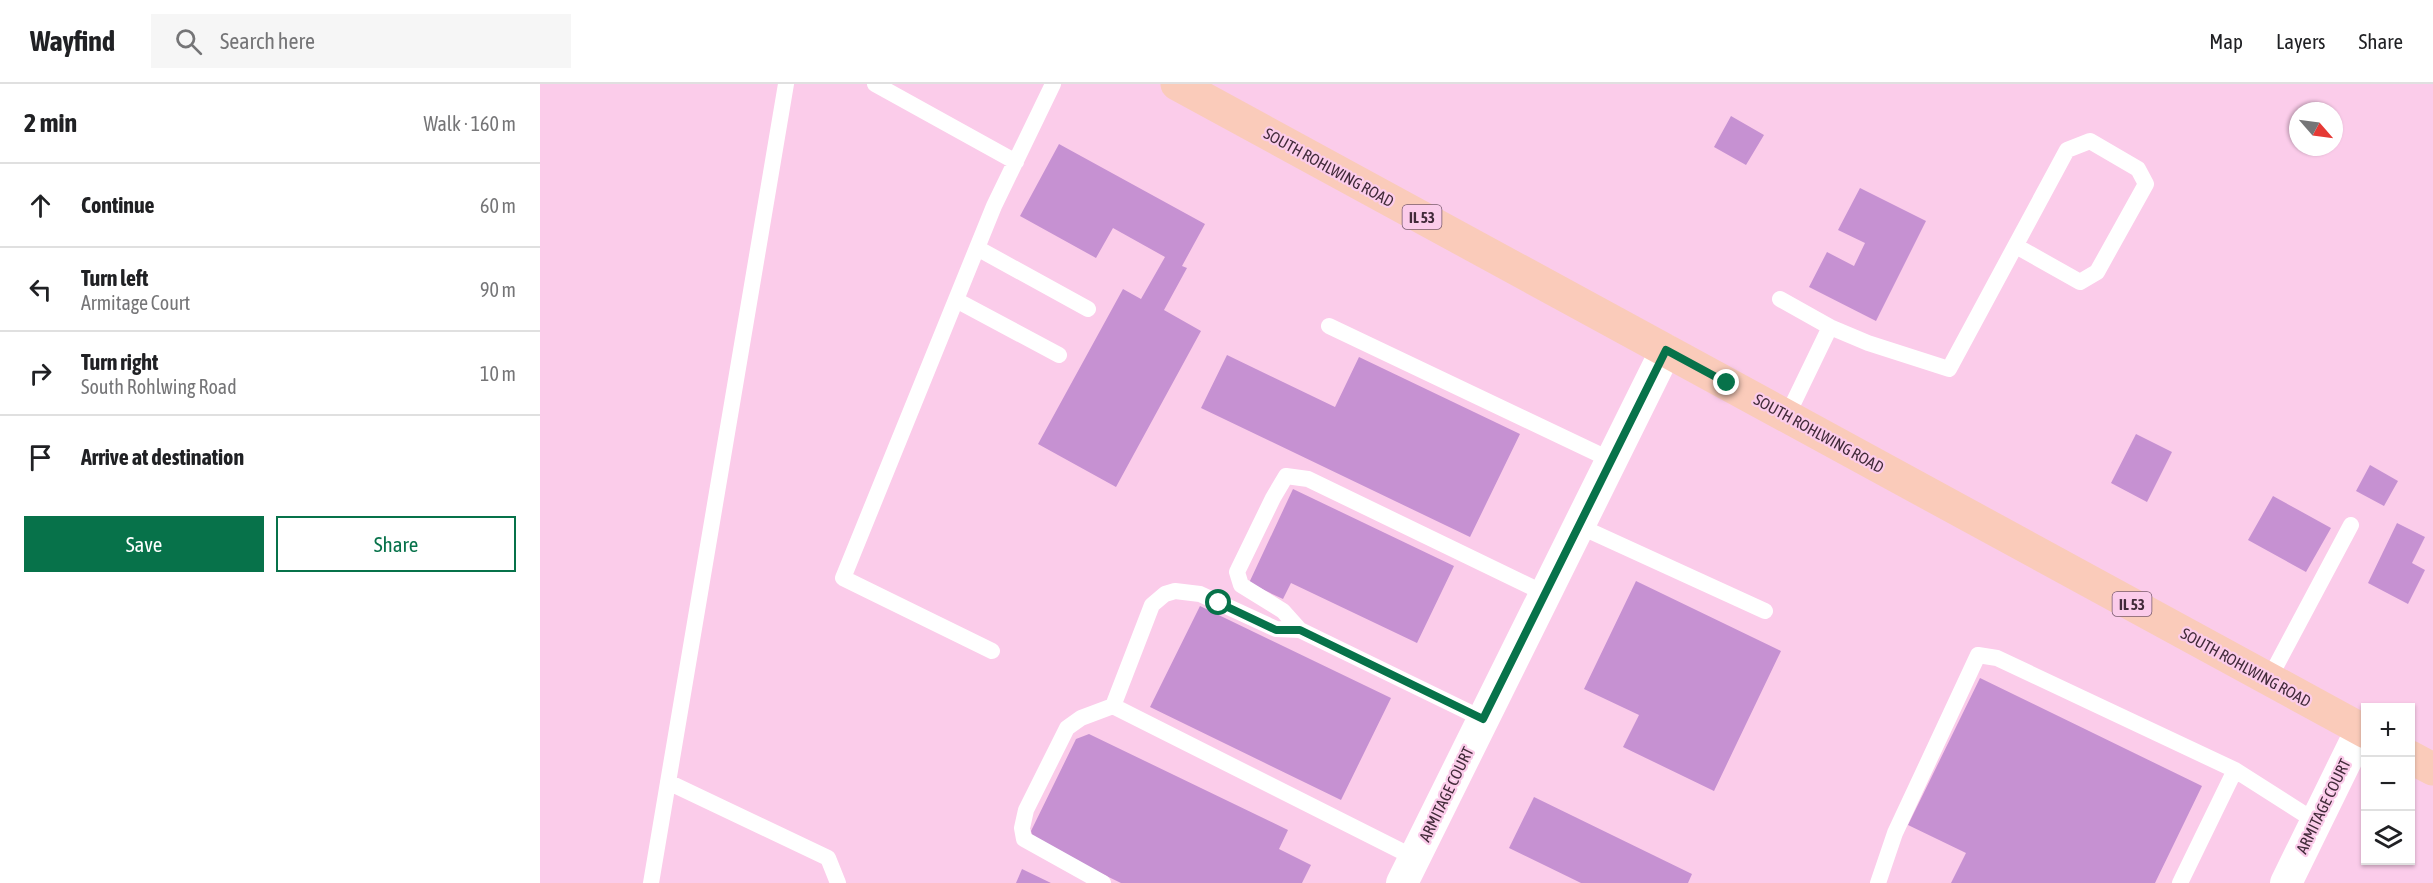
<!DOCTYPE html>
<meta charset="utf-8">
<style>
:root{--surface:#fff;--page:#f6f6f6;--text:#202124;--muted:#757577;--line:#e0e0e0;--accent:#07724a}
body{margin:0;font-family:"Asap Condensed",sans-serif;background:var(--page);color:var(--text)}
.controls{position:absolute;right:18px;bottom:18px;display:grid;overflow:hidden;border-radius:0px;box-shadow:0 2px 4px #0004}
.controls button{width:54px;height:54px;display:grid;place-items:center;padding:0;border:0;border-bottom:2px solid var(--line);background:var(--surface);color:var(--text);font:30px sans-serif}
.compass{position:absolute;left:1749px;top:18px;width:54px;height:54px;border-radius:50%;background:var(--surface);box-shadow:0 2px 4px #0004;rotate:118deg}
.stop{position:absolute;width:18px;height:18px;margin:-14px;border:4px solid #07724a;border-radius:50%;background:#fff}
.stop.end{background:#07724a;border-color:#fff;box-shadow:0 2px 6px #0008}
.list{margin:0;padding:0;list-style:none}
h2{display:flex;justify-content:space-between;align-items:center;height:78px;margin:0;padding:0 24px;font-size:26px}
h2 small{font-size:20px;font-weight:400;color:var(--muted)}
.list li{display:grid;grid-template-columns:39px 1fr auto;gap:18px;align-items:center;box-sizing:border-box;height:84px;padding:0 24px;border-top:2px solid var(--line)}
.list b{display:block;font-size:22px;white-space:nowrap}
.list p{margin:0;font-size:20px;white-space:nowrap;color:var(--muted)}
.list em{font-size:20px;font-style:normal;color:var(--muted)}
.actions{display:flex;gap:12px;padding:18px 24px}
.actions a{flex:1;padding:14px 0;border:2px solid var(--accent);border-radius:0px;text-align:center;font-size:21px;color:var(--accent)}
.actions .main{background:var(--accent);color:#fff}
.icon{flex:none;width:33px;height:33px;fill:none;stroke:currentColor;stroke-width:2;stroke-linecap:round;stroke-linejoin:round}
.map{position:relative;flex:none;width:1893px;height:799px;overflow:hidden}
header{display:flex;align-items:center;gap:36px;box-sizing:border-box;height:84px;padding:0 30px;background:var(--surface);border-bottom:2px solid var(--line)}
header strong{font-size:28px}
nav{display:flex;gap:33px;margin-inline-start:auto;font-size:21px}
.search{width:420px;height:54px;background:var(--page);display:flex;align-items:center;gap:15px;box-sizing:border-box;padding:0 21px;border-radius:0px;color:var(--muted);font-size:22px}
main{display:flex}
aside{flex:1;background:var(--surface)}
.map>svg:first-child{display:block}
.building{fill:#c691d2}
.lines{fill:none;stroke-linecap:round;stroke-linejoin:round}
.lane{stroke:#fff;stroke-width:16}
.street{stroke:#fff;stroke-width:32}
.primary{stroke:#facbba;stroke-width:33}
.route{stroke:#07724a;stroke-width:8}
.labels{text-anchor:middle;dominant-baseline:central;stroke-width:4.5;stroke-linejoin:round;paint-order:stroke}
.shield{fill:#fbccea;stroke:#795b6e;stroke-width:1.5}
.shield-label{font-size:15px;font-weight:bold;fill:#412a39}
.street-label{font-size:16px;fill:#412a39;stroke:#fbccea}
</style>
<header>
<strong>Wayfind</strong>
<div class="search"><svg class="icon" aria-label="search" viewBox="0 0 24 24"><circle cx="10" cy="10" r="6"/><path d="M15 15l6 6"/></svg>Search here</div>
<nav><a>Map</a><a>Layers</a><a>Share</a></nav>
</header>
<main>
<aside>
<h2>2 min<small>Walk · 160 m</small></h2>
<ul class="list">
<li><svg class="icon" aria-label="ahead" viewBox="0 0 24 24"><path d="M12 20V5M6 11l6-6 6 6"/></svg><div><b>Continue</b></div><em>60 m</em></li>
<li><svg class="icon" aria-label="left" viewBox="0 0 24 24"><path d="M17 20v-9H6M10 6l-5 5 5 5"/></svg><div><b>Turn left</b><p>Armitage Court</p></div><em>90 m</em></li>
<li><svg class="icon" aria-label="right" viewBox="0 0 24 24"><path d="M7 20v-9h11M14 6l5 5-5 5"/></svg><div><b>Turn right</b><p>South Rohlwing Road</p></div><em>10 m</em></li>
<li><svg class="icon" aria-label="arrive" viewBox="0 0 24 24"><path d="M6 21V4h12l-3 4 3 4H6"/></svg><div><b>Arrive at destination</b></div></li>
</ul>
<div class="actions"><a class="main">Save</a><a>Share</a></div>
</aside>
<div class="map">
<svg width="1893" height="799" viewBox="0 0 1893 799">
<rect width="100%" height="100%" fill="#fbccea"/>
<path class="building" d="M1191,32L1224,51L1206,81L1174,63Z
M519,60L665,140L642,182L647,184L624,226L661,247L576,403L498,360L583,205L601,215L625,173L573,144L556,174L480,132Z
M1320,104L1386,137L1336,237L1269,203L1287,168L1314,182L1325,159L1298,146Z
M687,271L795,323L819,273L980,350L930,453L661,324Z
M1596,350L1632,368L1607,418L1571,399Z
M1830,381L1858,397L1844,422L1816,407Z
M753,405L914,482L877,559L751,499L743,515L709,499Z
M1733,412L1791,444L1766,488L1708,456Z
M1857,439L1885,453L1872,479L1885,486L1868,520L1828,499Z
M1096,497L1241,567L1174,707L1083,663L1099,631L1044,605Z
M660,522L851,614L801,716L610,623Z
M1440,594L1662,702L1615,799H1411L1426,769L1368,741Z
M549,650L748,746L739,765L771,781L762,799H581L494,757L491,747L536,655Z
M994,713L1152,790L1148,799H1041L969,764Z
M482,785L511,799H476Z"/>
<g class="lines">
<path class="lane" d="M335,0L476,78
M437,164L548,225
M1240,215L1290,243
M416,216L519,271
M789,242L1071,376
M1247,332L1290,243L1328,259L1409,285L1527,66L1550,57L1598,85L1606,100L1557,188L1540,198L1476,162
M1039,442L1225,527
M760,546L736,545L660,510L635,507L625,510L612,521L573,622L875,774
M452,567L303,494L454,122L513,0
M1729,595L1811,441
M943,635L760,546L743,527L701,501L697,488L733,414L746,392L768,395L1006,510
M128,698L288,774L298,799
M111,799L246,0
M563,799L484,755L482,744L486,726L527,644L541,634L573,622
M1338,799L1355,749L1438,571L1457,574L1695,686L1775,737
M1640,799L1695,686"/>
<path class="street" d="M862,799L1126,266
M1746,799L1821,646"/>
<path class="primary" d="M637,0L1826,648
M1870,673L1893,685"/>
</g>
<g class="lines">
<path class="route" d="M679,519L736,546H760L943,635L1126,266L1187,299"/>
</g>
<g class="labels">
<g class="shield">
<rect x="862.5" y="121" width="39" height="24" rx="4.5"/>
<rect x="1572.5" y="508" width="39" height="24" rx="4.5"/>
</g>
<g class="shield-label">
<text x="882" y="133">IL 53</text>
<text x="1592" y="520">IL 53</text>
</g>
<g class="street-label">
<text transform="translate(789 83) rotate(29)">SOUTH ROHLWING ROAD</text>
<text transform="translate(1279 349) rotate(29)">SOUTH ROHLWING ROAD</text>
<text transform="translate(1706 583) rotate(29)">SOUTH ROHLWING ROAD</text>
<text transform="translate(906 710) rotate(-64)">ARMITAGE COURT</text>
<text transform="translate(1783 722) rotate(-64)">ARMITAGE COURT</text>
</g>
</g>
</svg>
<div class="controls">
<button>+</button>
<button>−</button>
<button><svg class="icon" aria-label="layers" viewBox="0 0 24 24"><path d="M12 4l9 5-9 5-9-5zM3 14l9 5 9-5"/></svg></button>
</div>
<svg class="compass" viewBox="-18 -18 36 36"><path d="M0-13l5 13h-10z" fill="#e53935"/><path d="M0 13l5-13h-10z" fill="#757577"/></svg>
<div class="stop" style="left:679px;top:519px"></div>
<div class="stop end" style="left:1187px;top:299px"></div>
</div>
</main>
